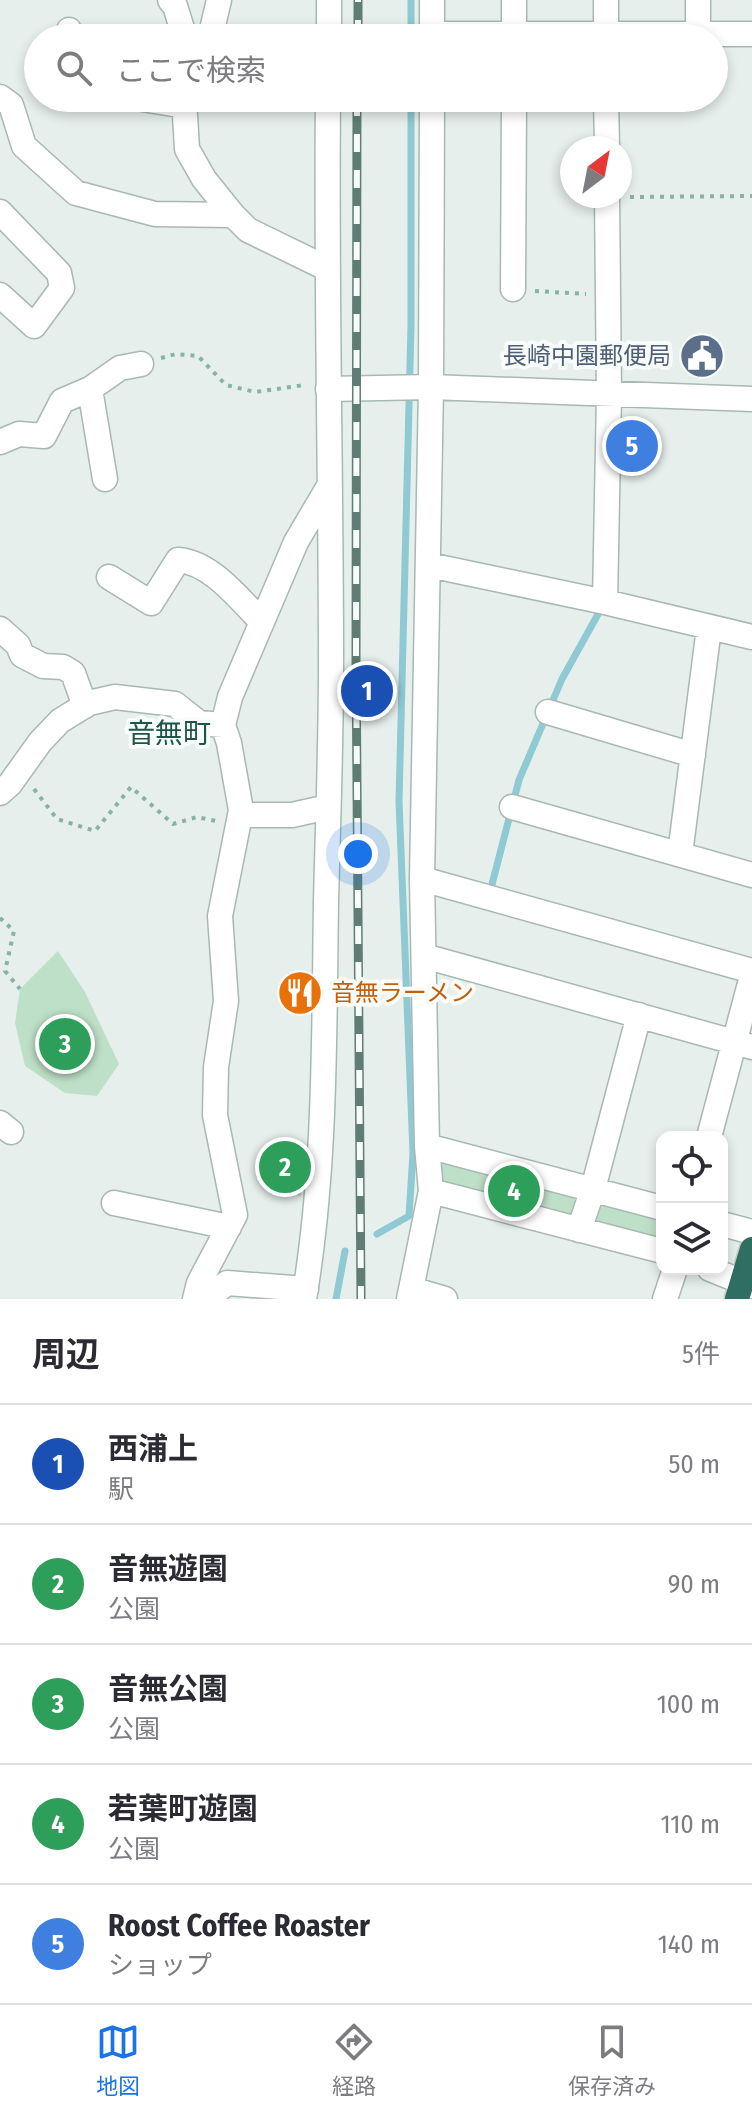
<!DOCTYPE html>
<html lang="ja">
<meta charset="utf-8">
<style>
:root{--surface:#fff;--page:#f2f2f3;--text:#2b2b33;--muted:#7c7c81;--line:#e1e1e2;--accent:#1a73e8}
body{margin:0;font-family:"Fira Sans Condensed","Noto Sans JP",sans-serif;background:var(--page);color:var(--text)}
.controls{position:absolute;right:24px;bottom:24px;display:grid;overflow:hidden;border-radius:16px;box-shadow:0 4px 12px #0003}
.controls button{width:72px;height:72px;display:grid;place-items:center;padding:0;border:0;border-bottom:2px solid var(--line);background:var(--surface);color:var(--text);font:40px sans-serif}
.compass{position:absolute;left:560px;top:136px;width:72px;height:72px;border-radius:50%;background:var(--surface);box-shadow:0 4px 12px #0003;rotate:32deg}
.you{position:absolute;left:358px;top:854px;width:28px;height:28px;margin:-20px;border:6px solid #fff;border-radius:50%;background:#1a73e8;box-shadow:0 0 0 12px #1a73e833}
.badge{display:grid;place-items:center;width:52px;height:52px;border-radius:50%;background:var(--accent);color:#fff;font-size:26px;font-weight:700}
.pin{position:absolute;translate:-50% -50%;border:4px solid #fff;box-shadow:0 2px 8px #0006}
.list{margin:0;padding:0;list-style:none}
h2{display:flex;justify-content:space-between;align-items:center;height:104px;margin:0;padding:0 32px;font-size:34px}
h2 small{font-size:26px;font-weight:400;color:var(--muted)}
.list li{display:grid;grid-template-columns:52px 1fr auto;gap:24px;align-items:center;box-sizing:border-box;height:120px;padding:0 32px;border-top:2px solid var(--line)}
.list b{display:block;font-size:30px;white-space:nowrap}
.list p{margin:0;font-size:26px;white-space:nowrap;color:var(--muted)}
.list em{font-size:26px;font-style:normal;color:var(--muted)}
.icon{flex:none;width:44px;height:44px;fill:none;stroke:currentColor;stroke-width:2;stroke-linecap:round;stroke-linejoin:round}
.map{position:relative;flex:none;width:752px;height:1299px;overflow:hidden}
.search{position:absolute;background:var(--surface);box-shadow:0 4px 12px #0003;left:24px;right:24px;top:24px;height:88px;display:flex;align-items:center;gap:20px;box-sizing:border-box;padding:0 28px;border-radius:44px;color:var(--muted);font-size:30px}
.sheet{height:704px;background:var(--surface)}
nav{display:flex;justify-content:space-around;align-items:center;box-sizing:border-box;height:112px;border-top:2px solid var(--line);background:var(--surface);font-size:22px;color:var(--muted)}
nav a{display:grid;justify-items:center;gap:4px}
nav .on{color:var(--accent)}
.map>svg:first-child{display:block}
.green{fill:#bfe0c8}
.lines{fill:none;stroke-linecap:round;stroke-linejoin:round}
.stream{stroke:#8ec9d4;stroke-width:7}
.street-casing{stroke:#a8b8b2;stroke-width:27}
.secondary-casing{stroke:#a4bbb3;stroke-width:27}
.highway-casing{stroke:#c2cac8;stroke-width:27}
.path{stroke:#86b3a5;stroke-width:4;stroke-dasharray:4 6;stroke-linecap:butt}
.street{stroke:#fff;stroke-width:24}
.secondary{stroke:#fff;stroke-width:24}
.highway{stroke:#2f6f62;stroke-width:24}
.rail-casing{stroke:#5f7d75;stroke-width:9}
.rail{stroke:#f7fbf9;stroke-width:6;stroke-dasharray:18;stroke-linecap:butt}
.labels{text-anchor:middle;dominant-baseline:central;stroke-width:8;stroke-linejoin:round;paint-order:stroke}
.service-label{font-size:24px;fill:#4e5e75;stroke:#f7fbf9;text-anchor:end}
.food-label{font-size:24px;fill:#c56008;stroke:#f7fbf9;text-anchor:start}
.quarter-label{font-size:28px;fill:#1f5548;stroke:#f7fbf9}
</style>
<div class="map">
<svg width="752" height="1299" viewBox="0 0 752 1299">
<rect width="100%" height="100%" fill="#e6efeb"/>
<path class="green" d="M58,951L85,992L119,1064L97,1096L65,1093L25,1066L15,1023L20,989Z
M268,1141L302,1144L301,1196L268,1189Z
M441,1156L587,1192L576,1225L441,1189Z
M596,1195L662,1213V1248L587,1227Z"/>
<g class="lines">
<path class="stream" d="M411,38V0
M490,892L519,780L562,679L602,607
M377,1234L409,1216L413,1153L399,801L411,326V98
M336,1299L345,1251"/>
<g class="street-casing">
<path id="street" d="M170,0L175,6L185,38
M606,0V38
M69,30L73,38
M698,32V0
M432,34H752
M210,38L219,0
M432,38V0
M514,38V0
M0,97L11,105L24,146L76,193L155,214L233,215
M136,98L185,106L190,98
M184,98L187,149L204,179L233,215L248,230L326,268
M606,98L607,148
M0,212L59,273L62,288L34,326L0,295
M513,289L514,98
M90,389L105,479
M328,389L431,387L752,399
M0,442L19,434L44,436L62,401L90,389L120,368L141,364
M429,565L605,602L752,637
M109,577L151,603L178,560C211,562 240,600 262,622
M605,602L609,395L607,196
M0,629L18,645L22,655L43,666L63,667L73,673L85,706
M548,712L693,755
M0,793L10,784L40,742L60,721L89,703L115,697L175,704L199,723L223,725
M512,807L752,875
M240,815H292L328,807
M680,854L709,628
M422,879L752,971
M424,956L752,1047
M0,1123L11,1132
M709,1137L752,976
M427,1146L662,1208
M431,1191L662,1251
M114,1203L229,1227
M722,1224L752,1232
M579,1230L593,1189L639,1015
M710,1269L752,1286
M411,1289L445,1299
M195,1299L199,1283L235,1215L215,1115L216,1067L226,1001L220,916L241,810L229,743L223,725L230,697L296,542L329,486
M213,1299L214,1293L227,1283L306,1289
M409,1299L431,1191L427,1146L422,879L431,387L432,98
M665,1299L675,1269"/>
</g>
<g class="secondary-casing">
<path id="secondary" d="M329,38V0
M304,1299C326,1168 324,1034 326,901C328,823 331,744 331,666C331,476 326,287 328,98"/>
</g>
<g class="highway-casing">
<path id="highway" d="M737,1299L752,1249"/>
</g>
<path class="path" d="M630,197L752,196
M535,291L586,294
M161,358L176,354L198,356L226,385L255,392L305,385
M34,789L57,819L95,831L131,787L173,824L197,817L216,821
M0,918L14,931L5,971L20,989"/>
<use href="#street" class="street"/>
<use href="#secondary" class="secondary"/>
<use href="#highway" class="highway"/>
<g class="rail-casing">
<path id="rail" d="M358,38V0
M357,98L356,658L361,1299"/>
</g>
<use href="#rail" class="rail"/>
</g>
<defs>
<g id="civic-disc" transform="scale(2.3)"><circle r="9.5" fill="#5c6f8a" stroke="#f7fbf9"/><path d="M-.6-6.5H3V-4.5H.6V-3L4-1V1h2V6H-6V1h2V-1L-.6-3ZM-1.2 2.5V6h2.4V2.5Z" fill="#fff"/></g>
<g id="restaurant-disc" transform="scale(2.3)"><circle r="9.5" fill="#e8710a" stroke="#f7fbf9"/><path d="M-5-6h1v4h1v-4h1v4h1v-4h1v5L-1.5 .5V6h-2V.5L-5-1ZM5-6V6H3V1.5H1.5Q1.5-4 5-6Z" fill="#fff"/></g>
</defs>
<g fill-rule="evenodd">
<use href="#civic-disc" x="702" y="356"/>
<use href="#restaurant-disc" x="300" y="993"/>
</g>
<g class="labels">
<g class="service-label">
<text x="671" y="356">長崎中園郵便局</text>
</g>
<g class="food-label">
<text x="331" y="993">音無ラーメン</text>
</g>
<g class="quarter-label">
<text x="169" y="733">音無町</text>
</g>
</g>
</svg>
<div class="controls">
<button><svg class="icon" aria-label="locate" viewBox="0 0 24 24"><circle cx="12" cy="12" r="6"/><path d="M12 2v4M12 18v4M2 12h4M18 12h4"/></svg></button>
<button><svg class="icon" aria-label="layers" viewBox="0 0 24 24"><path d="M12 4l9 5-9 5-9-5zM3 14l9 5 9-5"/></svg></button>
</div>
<svg class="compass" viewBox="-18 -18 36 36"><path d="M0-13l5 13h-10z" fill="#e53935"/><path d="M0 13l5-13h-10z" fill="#7c7c81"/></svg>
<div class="you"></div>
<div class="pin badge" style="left:367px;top:691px;background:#1a4fb4">1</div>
<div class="pin badge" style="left:285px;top:1167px;background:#2e9e5b">2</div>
<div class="pin badge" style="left:65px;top:1044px;background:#2e9e5b">3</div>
<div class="pin badge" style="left:514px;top:1191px;background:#2e9e5b">4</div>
<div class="pin badge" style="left:632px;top:446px;background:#3f7fe0">5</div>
<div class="search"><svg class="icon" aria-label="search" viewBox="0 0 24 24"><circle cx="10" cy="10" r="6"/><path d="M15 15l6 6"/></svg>ここで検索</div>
</div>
<section class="sheet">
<h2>周辺<small>5件</small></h2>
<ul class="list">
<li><span class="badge" style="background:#1a4fb4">1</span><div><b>西浦上</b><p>駅</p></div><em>50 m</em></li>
<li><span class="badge" style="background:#2e9e5b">2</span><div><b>音無遊園</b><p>公園</p></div><em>90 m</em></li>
<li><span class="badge" style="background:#2e9e5b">3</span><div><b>音無公園</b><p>公園</p></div><em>100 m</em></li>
<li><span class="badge" style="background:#2e9e5b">4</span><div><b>若葉町遊園</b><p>公園</p></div><em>110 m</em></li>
<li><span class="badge" style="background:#3f7fe0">5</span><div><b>Roost Coffee Roaster</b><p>ショップ</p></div><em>140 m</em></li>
</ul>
</section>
<nav>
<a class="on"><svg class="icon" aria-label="map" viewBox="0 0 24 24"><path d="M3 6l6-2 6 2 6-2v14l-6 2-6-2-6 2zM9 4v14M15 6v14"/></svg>地図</a>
<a><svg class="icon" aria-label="directions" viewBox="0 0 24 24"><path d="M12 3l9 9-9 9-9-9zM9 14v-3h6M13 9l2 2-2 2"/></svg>経路</a>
<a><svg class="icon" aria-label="saved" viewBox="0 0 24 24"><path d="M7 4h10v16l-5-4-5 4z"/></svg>保存済み</a>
</nav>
